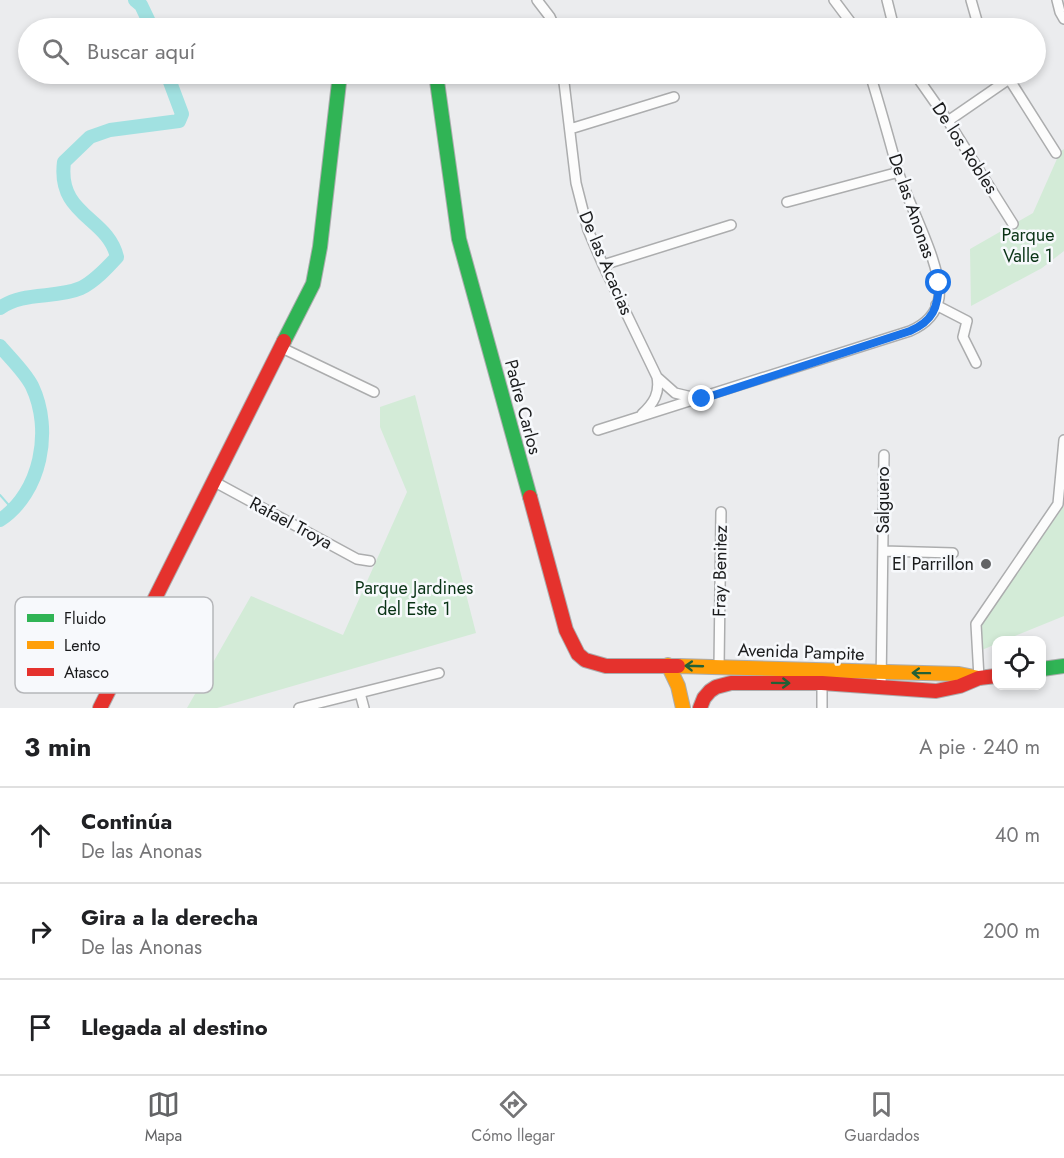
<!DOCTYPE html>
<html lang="es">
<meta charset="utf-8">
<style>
:root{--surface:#fff;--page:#f2f2f2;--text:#202124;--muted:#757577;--line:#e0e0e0;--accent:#636466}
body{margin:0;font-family:Jost,sans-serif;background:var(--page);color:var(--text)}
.controls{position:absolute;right:18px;bottom:18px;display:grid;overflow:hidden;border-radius:12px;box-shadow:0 3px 9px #0003}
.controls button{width:54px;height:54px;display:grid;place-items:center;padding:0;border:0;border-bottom:2px solid var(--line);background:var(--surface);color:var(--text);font:30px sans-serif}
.stop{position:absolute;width:18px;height:18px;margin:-14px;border:4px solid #1a73e8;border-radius:50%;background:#fff}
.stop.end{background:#1a73e8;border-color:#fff;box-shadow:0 2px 6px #0008}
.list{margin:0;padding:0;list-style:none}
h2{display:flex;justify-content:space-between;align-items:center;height:78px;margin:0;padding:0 24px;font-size:26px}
h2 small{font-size:20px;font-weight:400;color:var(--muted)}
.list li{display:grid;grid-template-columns:39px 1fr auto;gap:18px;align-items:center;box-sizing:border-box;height:96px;padding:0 24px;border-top:2px solid var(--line)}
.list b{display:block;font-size:22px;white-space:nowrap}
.list p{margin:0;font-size:20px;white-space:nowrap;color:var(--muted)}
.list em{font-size:20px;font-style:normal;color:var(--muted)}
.icon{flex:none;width:33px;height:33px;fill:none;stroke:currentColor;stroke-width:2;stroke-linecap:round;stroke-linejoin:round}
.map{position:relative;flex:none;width:1064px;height:708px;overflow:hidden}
.search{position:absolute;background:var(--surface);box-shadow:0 3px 9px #0003;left:18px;right:18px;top:18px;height:66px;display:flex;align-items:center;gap:15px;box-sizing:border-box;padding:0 21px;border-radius:33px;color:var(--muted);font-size:22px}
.sheet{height:366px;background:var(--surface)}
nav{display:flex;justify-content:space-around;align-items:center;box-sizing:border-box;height:84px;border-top:2px solid var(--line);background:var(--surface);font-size:16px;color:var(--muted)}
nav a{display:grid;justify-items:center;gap:3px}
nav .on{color:var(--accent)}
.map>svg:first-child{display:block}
.green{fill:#d3ebd7}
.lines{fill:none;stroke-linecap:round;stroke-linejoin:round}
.stream{stroke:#a1e1e1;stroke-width:2}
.river{stroke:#a1e1e1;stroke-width:14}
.street-casing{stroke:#acadae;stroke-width:12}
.fast-casing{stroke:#acadae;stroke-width:16}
.slow-casing{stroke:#acadae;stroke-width:16}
.jam-casing{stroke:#acadae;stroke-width:16}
.street{stroke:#fcfcfc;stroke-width:9}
.fast{stroke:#30b455;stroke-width:14}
.slow{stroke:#ff9f0a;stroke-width:14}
.jam{stroke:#e5322d;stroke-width:14}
.oneway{stroke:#246036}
.route{stroke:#1a73e8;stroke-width:8}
.poi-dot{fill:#636466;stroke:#f7f9fc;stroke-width:2}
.labels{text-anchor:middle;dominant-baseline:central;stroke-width:5;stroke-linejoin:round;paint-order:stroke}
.street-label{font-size:18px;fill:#1a1b1c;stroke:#f7f9fc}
.park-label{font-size:18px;fill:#093315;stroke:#f7f9fc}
.poi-label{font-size:18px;fill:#1a1b1c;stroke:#f7f9fc;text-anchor:end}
.key{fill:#f7f9fc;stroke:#b5b6b9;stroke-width:1.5}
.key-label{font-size:16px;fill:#1a1b1c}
</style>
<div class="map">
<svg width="1064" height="708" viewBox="0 0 1064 708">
<rect width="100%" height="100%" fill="#ebecee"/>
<path class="green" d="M1064,149V251L1042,268L971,306L970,249L1033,213L1060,152Z
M415,395L476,633L217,708H187L251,596L343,635L407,492L380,427V407Z
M1064,506V616L1005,640H996V644L982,650L979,626Z"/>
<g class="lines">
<path class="stream" d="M0,495L14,511"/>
<path class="river" d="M135,0L141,5L152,28
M0,308C23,291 56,299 81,288C95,281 107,268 117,257C108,217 57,216 64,162L90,137L110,130L179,121L182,114L167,74
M0,346C10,358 25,372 32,386C53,430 41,493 0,520"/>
<g class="street-casing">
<path id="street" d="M537,0L550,17L555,28
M834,0L855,28
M887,0L894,28
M971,0L979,28
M1057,0L1060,12L1064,19
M563,74L576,183L588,230L603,265L657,377L675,393L696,398
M915,74L948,121L1013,224
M1006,74L1056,153
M948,121L1009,79
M570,129L674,97
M787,202L899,172
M603,265L731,225
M936,305L967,321L963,337L976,363
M280,347L374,392
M642,414C654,403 660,393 657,377
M598,430L910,331C924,325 936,315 939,298C943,266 908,204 898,171C889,139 880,106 870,74
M213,481L357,559L370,561
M883,551L953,553
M719,667L721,512
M822,677V708
M979,678L976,624L1058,504L1064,440
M881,688L884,455
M360,693L364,708
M299,708L439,673"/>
</g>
<g class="fast-casing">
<path id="fast" d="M436,74L459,239L530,497
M284,341L313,284L320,247L340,74
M1042,669L1064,666"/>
</g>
<g class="slow-casing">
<path id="slow" d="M668,665L678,686L683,708
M678,666L959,674L979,678"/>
</g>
<g class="jam-casing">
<path id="jam" d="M530,497L566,630L578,654L585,660L606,666H678
M100,708L284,341
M700,708L704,698L710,691L716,687L731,683H822L936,691L960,686L979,678L996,676"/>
</g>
<use href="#street" class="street"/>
<use href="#fast" class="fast"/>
<use href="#slow" class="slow"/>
<use href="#jam" class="jam"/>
</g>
<defs><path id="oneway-shaft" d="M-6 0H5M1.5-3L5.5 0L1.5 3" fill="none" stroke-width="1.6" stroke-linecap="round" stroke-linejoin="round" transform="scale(1.5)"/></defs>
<g class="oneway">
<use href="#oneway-shaft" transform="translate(694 666) rotate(-178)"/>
<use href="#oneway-shaft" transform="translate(921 673) rotate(-179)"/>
<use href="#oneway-shaft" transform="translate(781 683) rotate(1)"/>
</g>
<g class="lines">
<path class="route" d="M702,399L910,331C933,321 938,308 939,283"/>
</g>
<circle class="poi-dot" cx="986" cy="564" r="6"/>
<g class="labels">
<g class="street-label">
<text transform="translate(965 148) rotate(57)">De los Robles</text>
<text transform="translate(912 206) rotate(71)">De las Anonas</text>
<text transform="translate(606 263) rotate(67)">De las Acacias</text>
<text transform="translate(523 407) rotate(75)">Padre Carlos</text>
<text transform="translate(883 500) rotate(-90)">Salguero</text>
<text transform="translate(291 523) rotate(28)">Rafael Troya</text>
<text transform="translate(720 571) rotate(-89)">Fray Benitez</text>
<text transform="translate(801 652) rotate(2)">Avenida Pampite</text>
</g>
<g class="park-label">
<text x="1028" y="235">Parque<tspan x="1028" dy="21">Valle 1</tspan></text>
<text x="414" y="588">Parque Jardines<tspan x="414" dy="21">del Este 1</tspan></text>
</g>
<g class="poi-label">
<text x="974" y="564">El Parrillon</text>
</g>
</g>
<rect x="15" y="597" width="198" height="96" rx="9" class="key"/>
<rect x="27" y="614" width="27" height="8" fill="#30b455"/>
<rect x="27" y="641" width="27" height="8" fill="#ff9f0a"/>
<rect x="27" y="668" width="27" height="8" fill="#e5322d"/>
<g class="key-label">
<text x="64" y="624">Fluido</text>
<text x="64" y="651">Lento</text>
<text x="64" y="678">Atasco</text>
</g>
</svg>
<div class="controls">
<button><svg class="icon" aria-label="locate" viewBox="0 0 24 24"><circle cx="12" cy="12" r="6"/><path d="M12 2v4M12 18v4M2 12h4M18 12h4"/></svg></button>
</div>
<div class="stop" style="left:939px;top:283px"></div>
<div class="stop end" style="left:702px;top:399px"></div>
<div class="search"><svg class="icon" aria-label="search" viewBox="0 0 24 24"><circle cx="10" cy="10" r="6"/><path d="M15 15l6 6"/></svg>Buscar aquí</div>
</div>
<section class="sheet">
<h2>3 min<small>A pie · 240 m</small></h2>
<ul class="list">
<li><svg class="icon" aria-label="ahead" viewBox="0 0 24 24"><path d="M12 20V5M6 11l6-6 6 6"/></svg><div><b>Continúa</b><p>De las Anonas</p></div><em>40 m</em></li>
<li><svg class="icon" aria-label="right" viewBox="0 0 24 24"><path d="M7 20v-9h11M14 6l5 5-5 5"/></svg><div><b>Gira a la derecha</b><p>De las Anonas</p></div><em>200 m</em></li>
<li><svg class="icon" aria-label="arrive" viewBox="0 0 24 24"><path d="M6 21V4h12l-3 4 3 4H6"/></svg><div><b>Llegada al destino</b></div></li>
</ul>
</section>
<nav>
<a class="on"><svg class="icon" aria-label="map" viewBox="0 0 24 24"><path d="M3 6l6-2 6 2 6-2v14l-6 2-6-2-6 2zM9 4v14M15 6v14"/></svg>Mapa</a>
<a><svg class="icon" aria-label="directions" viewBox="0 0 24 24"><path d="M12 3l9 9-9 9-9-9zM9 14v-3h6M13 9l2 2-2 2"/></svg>Cómo llegar</a>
<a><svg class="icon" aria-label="saved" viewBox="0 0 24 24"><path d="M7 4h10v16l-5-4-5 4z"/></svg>Guardados</a>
</nav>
